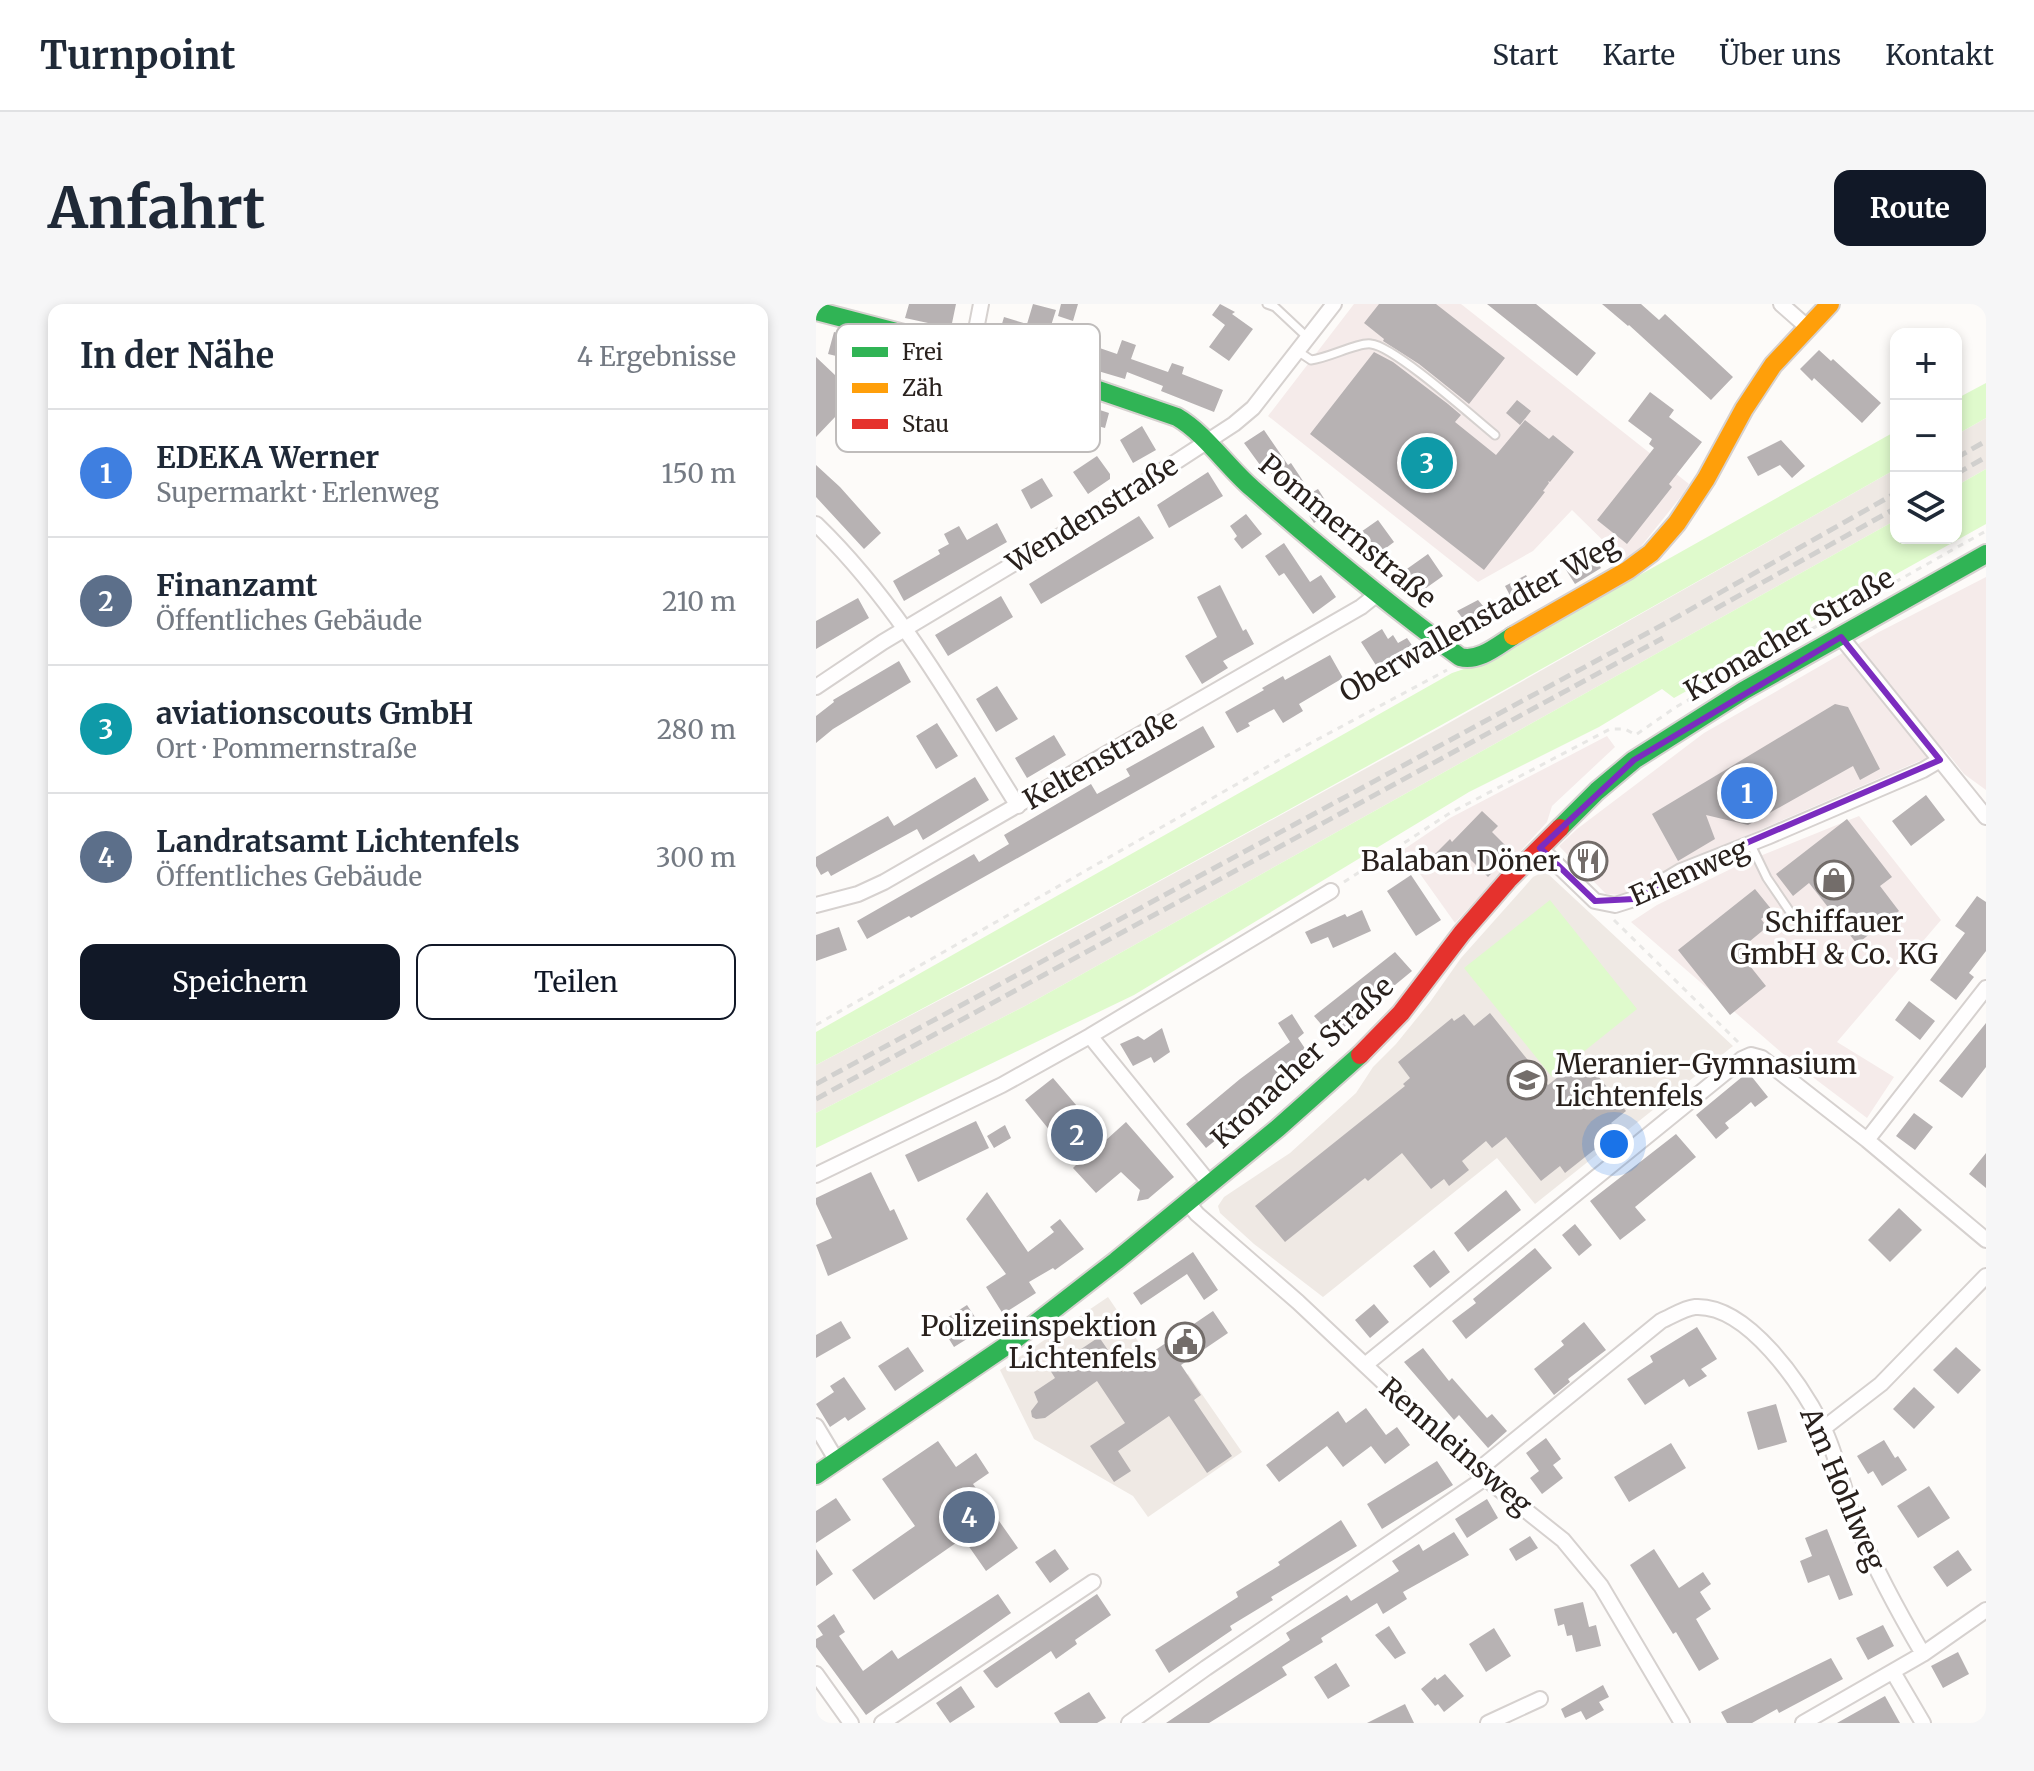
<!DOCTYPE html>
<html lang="de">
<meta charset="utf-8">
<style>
:root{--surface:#fff;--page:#f6f6f7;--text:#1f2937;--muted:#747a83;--line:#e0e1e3;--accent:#111827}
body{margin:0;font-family:Merriweather,serif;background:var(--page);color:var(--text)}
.controls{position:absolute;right:24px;top:24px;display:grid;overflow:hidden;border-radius:16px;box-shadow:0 4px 12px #0003}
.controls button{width:72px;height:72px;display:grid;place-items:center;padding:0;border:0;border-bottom:2px solid var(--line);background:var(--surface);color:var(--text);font:40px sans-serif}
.you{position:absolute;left:798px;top:840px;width:28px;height:28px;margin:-20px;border:6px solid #fff;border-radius:50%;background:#1a73e8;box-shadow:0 0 0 12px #1a73e833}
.badge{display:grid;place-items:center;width:52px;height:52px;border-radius:50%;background:var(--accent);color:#fff;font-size:26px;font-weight:700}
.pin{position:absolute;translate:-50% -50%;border:4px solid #fff;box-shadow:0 2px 8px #0006}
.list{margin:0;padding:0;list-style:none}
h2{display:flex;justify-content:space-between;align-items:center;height:104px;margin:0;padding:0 32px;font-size:34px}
h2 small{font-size:26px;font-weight:400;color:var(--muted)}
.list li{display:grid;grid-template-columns:52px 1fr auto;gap:24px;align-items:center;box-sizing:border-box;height:128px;padding:0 32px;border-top:2px solid var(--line)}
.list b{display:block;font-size:30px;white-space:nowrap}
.list p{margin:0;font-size:26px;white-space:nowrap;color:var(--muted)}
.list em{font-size:26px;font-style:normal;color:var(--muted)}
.actions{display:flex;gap:16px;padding:24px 32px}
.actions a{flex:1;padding:18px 0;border:2px solid var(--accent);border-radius:16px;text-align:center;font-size:28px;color:var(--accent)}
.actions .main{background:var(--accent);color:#fff}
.icon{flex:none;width:44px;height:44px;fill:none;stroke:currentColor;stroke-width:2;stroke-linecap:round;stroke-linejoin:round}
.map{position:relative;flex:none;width:1170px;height:1419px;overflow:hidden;border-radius:16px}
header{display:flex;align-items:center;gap:48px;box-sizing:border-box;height:112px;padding:0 40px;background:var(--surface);border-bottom:2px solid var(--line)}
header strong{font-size:38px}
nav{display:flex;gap:44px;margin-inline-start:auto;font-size:28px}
.intro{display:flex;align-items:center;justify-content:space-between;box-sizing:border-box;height:192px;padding:0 48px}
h1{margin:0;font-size:56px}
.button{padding:20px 36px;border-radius:16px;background:var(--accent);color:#fff;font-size:28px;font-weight:700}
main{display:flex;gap:48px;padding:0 48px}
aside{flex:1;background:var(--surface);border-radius:16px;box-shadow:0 4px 12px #0003}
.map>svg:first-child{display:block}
.commercial{fill:#f5ebea}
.built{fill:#efe9e4}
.green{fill:#dffacc}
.building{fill:#b7b2b3}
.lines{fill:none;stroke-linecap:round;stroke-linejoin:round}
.lane-casing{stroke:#d6d1cf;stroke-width:11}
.street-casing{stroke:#d6d1cf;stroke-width:18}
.fast-casing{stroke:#d6d1cf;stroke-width:22}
.slow-casing{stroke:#d6d1cf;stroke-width:22}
.jam-casing{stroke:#d6d1cf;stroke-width:22}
.path{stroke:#e8e7e5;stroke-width:3;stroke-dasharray:6 6;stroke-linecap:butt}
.lane{stroke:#fffefe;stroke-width:7}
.street{stroke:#fffefe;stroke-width:14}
.fast{stroke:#30b455;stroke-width:18}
.slow{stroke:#ff9f0a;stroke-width:18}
.jam{stroke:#e5322d;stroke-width:18}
.rail{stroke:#d1d0ce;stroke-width:5;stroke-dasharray:12 6;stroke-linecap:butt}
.marked{fill:none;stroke:#7b2cbf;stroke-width:6;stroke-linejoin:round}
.labels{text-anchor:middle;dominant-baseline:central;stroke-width:7;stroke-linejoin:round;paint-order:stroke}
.street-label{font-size:28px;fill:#29211d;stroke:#fff}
.poi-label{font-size:28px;fill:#29211d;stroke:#fff;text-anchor:end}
.key{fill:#fff;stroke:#bfbcbb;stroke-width:2}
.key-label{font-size:22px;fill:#29211d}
</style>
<header>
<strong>Turnpoint</strong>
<nav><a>Start</a><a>Karte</a><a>Über uns</a><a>Kontakt</a></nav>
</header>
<div class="intro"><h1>Anfahrt</h1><a class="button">Route</a></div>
<main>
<aside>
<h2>In der Nähe<small>4 Ergebnisse</small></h2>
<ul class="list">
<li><span class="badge" style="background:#3f7fe0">1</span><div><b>EDEKA Werner</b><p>Supermarkt · Erlenweg</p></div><em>150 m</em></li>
<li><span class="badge" style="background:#5c6f8a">2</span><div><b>Finanzamt</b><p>Öffentliches Gebäude</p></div><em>210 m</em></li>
<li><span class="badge" style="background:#0f9aa8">3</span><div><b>aviationscouts GmbH</b><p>Ort · Pommernstraße</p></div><em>280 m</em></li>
<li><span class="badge" style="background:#5c6f8a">4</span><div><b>Landratsamt Lichtenfels</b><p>Öffentliches Gebäude</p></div><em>300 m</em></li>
</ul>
<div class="actions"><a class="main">Speichern</a><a>Teilen</a></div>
</aside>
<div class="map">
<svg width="1170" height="1419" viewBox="0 0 1170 1419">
<rect width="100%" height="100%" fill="#fdfbf9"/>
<path class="commercial" d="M538,0H645L873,180L867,190L811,260L756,206L717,247L662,278L452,112Z
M1170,273V486L1148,470L1129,446L918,537L808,591L790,590L743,542L761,525L888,429L1063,328Z
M791,432L799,443L736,502L731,518L639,619L587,546L634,514Z
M1043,512L1125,616L1021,738L1078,773L1051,814L974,756L815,618L841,601L929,558Z"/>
<path class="built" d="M1170,114V165L1140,182V131Z
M1080,165V216L209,702L0,809V761L185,664L624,424Z
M725,569H731L917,742L719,900L681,854L507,993L438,940L404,909L402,902L408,893L474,849L540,789L557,763L580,740L614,698L645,654L717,573Z
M292,993L332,1052L345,1088L372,1070L426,1148L332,1213L317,1192L218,1135L184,1066Z"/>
<path class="green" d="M1170,79V114L1140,131V95Z
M1080,127V165C722,368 364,569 0,761V728L636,369L669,358Z
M1170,165V220L858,394L846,385L783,423L653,488L318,691L0,844V809L209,702L1080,216V234H1140V182Z
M734,596L821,705L736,773L648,664Z"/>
<path class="building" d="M93,0H140L135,24L89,14Z
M217,0L240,6L226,50L181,37L188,13L211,20Z
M245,0H262L257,17L242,12Z
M404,0L419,8L416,10L437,25L413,57L393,43L409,21L396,11Z
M563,0H620L689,54L653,100L603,60L567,37L568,35L548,19Z
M671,0H720L780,49L761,72Z
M786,0H825L843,16L849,10L917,73L895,96L813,21L812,22Z
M18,28L132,55L126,78L12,50Z
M306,36L320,41L315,55L352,68L356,59L368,63L366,70L407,86L398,108L345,87L347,82L311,68L309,75L265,62L272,40L301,50Z
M1003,46L1015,57L1017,55L1065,99L1046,119L998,74L996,77L984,65Z
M558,48L577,58L632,100L645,111L639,118L680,151L709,116L733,135L737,131L758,148L734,178L732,177L733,179L727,187L729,188L668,266L494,130Z
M0,53L40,91L0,133Z
M834,88L858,106L853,113L886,138L853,180L856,183L811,240L781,216L838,144L833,140L836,135L812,117Z
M235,90L293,109L289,124L230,108Z
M701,96L715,107L704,121L690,109Z
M326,122L340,146L317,159L304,136Z
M448,126L472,161L475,159L495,189L502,185L516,207L498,219L477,187L470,192L448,158L444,161L428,139Z
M965,136L989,162L976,174L964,161L942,172L931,153Z
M281,152L294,170V175L272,190L257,168Z
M0,161L24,183L65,229L48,245L0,193Z
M392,168L407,192L353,224L341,201Z
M226,174L237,192L215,205L205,186Z
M430,210L446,230L426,245L418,235L421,232L414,222Z
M323,212L338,234L225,300L213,280Z
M562,216L578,238L558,253L542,230Z
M181,219L191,238L88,297L77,277L124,250L122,246L133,240L128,230L143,222L151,236Z
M468,239L494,278L505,271L520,293L497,310L468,269L463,272L449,252Z
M772,242L785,264L759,280L745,258Z
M612,250L627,272L603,289L588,267Z
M710,271L722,294L701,305L689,282Z
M404,281L427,327L430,325L438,340L407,357L412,364L386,380L369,352L401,333L381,293Z
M185,292L197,313L132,352L119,331Z
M42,294L53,314L0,345V317Z
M662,296L673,309L654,324L641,307Z
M566,325L572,335L577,331L582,339L591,334L606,356L590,366L582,353L563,366L545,338Z
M514,351L527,374L483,400L487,407L467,419L458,405L432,419L434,422L421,429L409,408L448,386L446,384L467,372L469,376Z
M83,357L95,378L17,425L0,439V412L18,398L17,396Z
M181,382L202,415L180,428L160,395Z
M1019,400L1032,403L1064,465L1044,476L1037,462L932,521L890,511L899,535L862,557L836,510Z
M121,419L142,452L120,465L100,432Z
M387,422L399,443L95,614L93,612L51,635L41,617L158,550L163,558L193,540L188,531L275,480L281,490L314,472L310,465Z
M238,431L250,451L211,474L199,454Z
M159,473L173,496L107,536L101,525L15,572L12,567L5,571L0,562V553L72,512L78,522Z
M1110,491L1129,516L1095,542L1076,517Z
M666,507L682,522L676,528L696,548L672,573L652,553L637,568L619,550L634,535L636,538Z
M1031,515L1076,573L1064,582L1083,607L1041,640L993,579L977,592L960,570Z
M595,571L625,616L600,632L571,587Z
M939,585L956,606L945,615L951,623L922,647L950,682L914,711L862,646Z
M1161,592L1170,598V647L1153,669L1158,673L1140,696L1114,676L1149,629L1139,622Z
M546,606L555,627L517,644L512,633L495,640L489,628L529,610L531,613Z
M23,623L31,646L0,657V631Z
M579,648L596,667L516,733L498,712Z
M1093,697L1119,717L1104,736L1079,716Z
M674,709L732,781L767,753L810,807L795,819L802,827L749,869L744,862L725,877L690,833L676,844L670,837L646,857L653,866L633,882L628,875L615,885L586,849L552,877L549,874L469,938L439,902L589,782L587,780L594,774L582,758L636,714L638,717L648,710L658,722Z
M476,710L488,729L482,734L494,752L458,775L461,779L425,806L429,812L390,844L370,820L424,775L474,738L462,719Z
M1170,719V763L1146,794L1123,777Z
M346,724L354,748L338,759L335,753L317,762L304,740L322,732L328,736Z
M932,768L952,793L939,803L935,798L922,809L909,819L913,824L900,835L880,811Z
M237,774L290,836L310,818L358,873L332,895L321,897L324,886L305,868L280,889L257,864L261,860L209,796Z
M1098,809L1117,823L1099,846L1080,832Z
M160,817L173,844L102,878L89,851Z
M189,821L195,834L178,844L171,832Z
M860,830L880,853L819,903L830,916L804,936L774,897Z
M1170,849V884L1153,870Z
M55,868L74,907L78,905L92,935L12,972L0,941L16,934L0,900V894Z
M690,886L705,906L652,948L638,929Z
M171,888L212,948L238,928L234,923L244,915L268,945L239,966L237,964L213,978L220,989L187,1010L170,983L190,970L150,915Z
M1083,904L1106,926L1074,958L1052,936Z
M759,920L776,941L763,952L746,931Z
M719,944L736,964L650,1035L636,1017L660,999L657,995Z
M618,946L634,968L614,984L597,962Z
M377,948L402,986L388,996L371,970L325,1001L317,989Z
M558,1000L573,1018L554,1034L539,1016Z
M151,1001L167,1025L138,1043L123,1019Z
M397,1007L412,1029L365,1061L385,1091L378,1096L416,1152L391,1169L353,1112L302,1147L315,1167L298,1178L274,1142L309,1119L281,1077L229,1114L220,1115L216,1113L215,1107L222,1098L218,1088L239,1074L234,1066L283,1033L307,1068Z
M25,1017L35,1034L0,1054V1031Z
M768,1018L790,1046L752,1075L754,1078L738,1091L718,1065L748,1041L745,1037Z
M881,1023L901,1055L885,1065L891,1072L873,1083L868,1075L829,1101L811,1075L837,1058L834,1052Z
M92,1043L108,1067L79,1087L62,1062Z
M1140,1043L1165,1066L1142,1090L1117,1066Z
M607,1044L633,1077L636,1074L671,1114L676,1110L691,1127L672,1144L643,1111L638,1116L588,1058Z
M28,1073L50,1105L32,1117L29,1113L14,1123L0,1100L18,1088L14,1082Z
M1098,1083L1119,1103L1098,1125L1077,1105Z
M960,1100L971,1138L942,1146L931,1108Z
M550,1104L570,1131L581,1123L594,1141L569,1160L555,1142L527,1163L511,1142L463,1178L450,1161L522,1107L530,1119Z
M730,1134L745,1155L737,1161L747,1174L726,1190L714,1174L723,1167L710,1149Z
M1068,1136L1079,1154L1082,1152L1091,1166L1066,1182L1057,1167L1052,1170L1041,1152Z
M122,1137L140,1163L160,1149L173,1169L157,1180L202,1244L170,1267L147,1234L58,1296L36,1266L99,1222L66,1175Z
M855,1139L870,1164L813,1198L798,1173Z
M621,1157L637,1181L566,1225L551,1200Z
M1113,1182L1134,1214L1102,1234L1081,1202Z
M20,1194L35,1216L0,1239V1207Z
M671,1195L682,1214L651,1234L639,1215Z
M525,1216L541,1242L455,1293L457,1296L414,1322L416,1326L353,1369L339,1346L422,1293L420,1288L464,1261L462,1258Z
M1011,1225L1037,1291L1023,1296L1013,1271L992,1279L984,1257L996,1252L989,1234Z
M638,1228L653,1251L587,1288L591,1295L567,1310L561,1299L505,1334L507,1338L466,1363L471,1371L393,1419H350L474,1336L470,1329L531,1291L535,1297L583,1267L576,1257L603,1240L607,1247Z
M714,1232L722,1244L700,1257L693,1245Z
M0,1245L17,1270L0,1282Z
M239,1245L253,1265L234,1279L219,1258Z
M838,1245L863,1284L887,1268L895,1280L884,1288L895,1305L880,1315L903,1355L883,1367L860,1328L857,1330L814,1261Z
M1142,1246L1156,1266L1131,1283L1117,1263Z
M182,1290L195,1309L50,1411L0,1343V1335L7,1331L1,1322L18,1310L29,1328L23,1332L47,1367L76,1346L82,1355Z
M281,1290L295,1311L259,1336L261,1340L240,1355L235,1347L181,1384L179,1383L167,1367Z
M767,1298L773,1323L780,1321L785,1342L760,1348L756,1331L751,1332L748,1320L742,1322L738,1305Z
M1067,1321L1078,1342L1052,1356L1040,1334Z
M573,1322L590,1349L579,1355L559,1331Z
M678,1324L695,1352L670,1368L653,1340Z
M1142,1348L1153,1370L1127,1384L1115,1362Z
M1015,1354L1027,1375L963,1409L961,1405L936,1419H911L905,1408Z
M520,1359L534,1382L512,1395L498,1373Z
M629,1370L648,1392L628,1408L622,1400L619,1402L605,1385L619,1373L621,1376Z
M787,1381L793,1393L783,1398L788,1406L770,1416L765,1407L749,1414L745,1405Z
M145,1382L159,1403L134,1419L120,1399Z
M273,1388L290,1414L281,1419H244L238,1409Z
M1069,1392L1084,1419H1021Z
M589,1400L598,1419H551Z"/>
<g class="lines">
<g class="lane-casing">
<path id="lane" d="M451,0L459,3L491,33
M483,48L495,56C513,54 542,38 555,40C578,42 657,113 679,131
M156,50V69L179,82L210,83L217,66
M934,539L951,574L983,621"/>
</g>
<g class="street-casing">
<path id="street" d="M965,0L990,22
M156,46L165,0
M0,220C84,301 140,404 202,502
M1025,333L1170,513
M0,383L67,338L269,217L418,120L437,104L518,0
M724,544L779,597L799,601L818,595L865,567L951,533L1107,466L1124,456
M0,601L42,590L68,578L545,303L560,291
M274,732L394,880
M1051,836L1170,684
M0,871L186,781L274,732L515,587
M372,899L381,910L482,998L669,1174L747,1236L785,1282L866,1419
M549,1061L926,755L935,751L946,754L1051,836L1170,936
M0,1122L21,1157
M1008,1124L1065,1080L1170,972
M661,1167L845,1017C855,1013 868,1004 879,1003C932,1000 986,1082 1007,1123C1023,1155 1028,1193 1043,1226C1061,1269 1083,1309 1107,1350
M1077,1368L1107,1419
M0,1370L35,1419
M66,1419L277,1278
M313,1419L390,1364L669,1174
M672,1419L724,1395
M987,1419L1107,1350L1170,1306"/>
</g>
<g class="fast-casing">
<path id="fast" d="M0,7L218,64L361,113C390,130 411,163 437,185C504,244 572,300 644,353C663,358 681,342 697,332
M744,524L781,487L818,456L927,387L1170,250
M0,1171L193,1040L300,957L462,824L544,751"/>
</g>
<g class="slow-casing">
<path id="slow" d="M697,332L812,266L835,249L861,219L890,175L928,105L957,61L1014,0"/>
</g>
<g class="jam-casing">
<path id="jam" d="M544,751L585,709L646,629L692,576L744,524"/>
</g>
<path class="path" d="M985,331L1170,227
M821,430L860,403L909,375
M528,578L634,509L794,425H809L820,431
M798,616L924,740
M0,721L463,456L631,366"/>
<use href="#lane" class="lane"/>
<use href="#street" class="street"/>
<use href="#fast" class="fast"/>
<use href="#slow" class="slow"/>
<use href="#jam" class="jam"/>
<path class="rail" d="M1140,154L1170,137
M1140,170L1170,153
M899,305L1080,204
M0,780L861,313L1080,189
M0,795L847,334"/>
</g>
<path class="marked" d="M1025,333L1124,456L865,567L818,595L779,597L724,544L818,456Z"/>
<defs>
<g id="restaurant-ring" transform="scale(2)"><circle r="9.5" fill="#fff" stroke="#736d6a" stroke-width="1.5"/><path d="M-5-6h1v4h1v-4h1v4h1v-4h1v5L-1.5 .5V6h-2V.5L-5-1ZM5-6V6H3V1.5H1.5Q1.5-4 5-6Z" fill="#736d6a"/></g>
<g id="shop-ring" transform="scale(2)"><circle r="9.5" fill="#fff" stroke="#736d6a" stroke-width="1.5"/><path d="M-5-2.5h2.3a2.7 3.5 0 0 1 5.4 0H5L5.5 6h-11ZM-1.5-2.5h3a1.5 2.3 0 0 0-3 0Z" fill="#736d6a"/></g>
<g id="school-ring" transform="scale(2)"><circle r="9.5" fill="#fff" stroke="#736d6a" stroke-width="1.5"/><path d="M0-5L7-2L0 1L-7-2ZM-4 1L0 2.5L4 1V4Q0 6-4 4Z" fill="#736d6a"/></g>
<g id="civic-ring" transform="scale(2)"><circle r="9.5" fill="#fff" stroke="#736d6a" stroke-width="1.5"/><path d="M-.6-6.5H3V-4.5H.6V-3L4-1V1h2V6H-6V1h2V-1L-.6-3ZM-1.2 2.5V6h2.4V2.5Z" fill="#736d6a"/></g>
</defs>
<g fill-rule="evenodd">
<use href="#restaurant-ring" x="772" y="557"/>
<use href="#shop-ring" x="1018" y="576"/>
<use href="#school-ring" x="711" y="776"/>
<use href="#civic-ring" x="369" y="1038"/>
</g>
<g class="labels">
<g class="street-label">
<text transform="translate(276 210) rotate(-32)">Wendenstraße</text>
<text transform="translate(532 227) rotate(40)">Pommernstraße</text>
<text transform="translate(663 314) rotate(-29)">Oberwallenstadter Weg</text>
<text transform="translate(973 330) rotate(-30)">Kronacher Straße</text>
<text transform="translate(284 455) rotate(-30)">Keltenstraße</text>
<text transform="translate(873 568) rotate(-24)">Erlenweg</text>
<text transform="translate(486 758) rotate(-43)">Kronacher Straße</text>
<text transform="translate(640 1142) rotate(41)">Rennleinsweg</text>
<text transform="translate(1027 1185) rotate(67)">Am Hohlweg</text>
</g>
<g class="poi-label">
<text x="744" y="557">Balaban Döner</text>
<text x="1018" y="618" text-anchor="middle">Schiffauer<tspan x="1018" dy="32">GmbH &amp; Co. KG</tspan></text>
<text x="739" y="760" text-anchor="start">Meranier-Gymnasium<tspan x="739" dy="32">Lichtenfels</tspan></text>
<text x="341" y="1022">Polizeiinspektion<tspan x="341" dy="32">Lichtenfels</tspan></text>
</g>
</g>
<rect x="20" y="20" width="264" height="128" rx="12" class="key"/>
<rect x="36" y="43" width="36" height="10" fill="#30b455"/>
<rect x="36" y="79" width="36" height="10" fill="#ff9f0a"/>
<rect x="36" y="115" width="36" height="10" fill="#e5322d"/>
<g class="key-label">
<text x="86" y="56">Frei</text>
<text x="86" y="92">Zäh</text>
<text x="86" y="128">Stau</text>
</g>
</svg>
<div class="controls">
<button>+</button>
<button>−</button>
<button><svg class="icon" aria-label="layers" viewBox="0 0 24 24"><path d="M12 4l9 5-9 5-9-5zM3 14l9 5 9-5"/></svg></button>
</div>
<div class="you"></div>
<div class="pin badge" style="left:931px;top:489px;background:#3f7fe0">1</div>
<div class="pin badge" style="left:261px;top:831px;background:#5c6f8a">2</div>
<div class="pin badge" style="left:611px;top:159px;background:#0f9aa8">3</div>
<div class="pin badge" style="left:153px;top:1213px;background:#5c6f8a">4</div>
</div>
</main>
